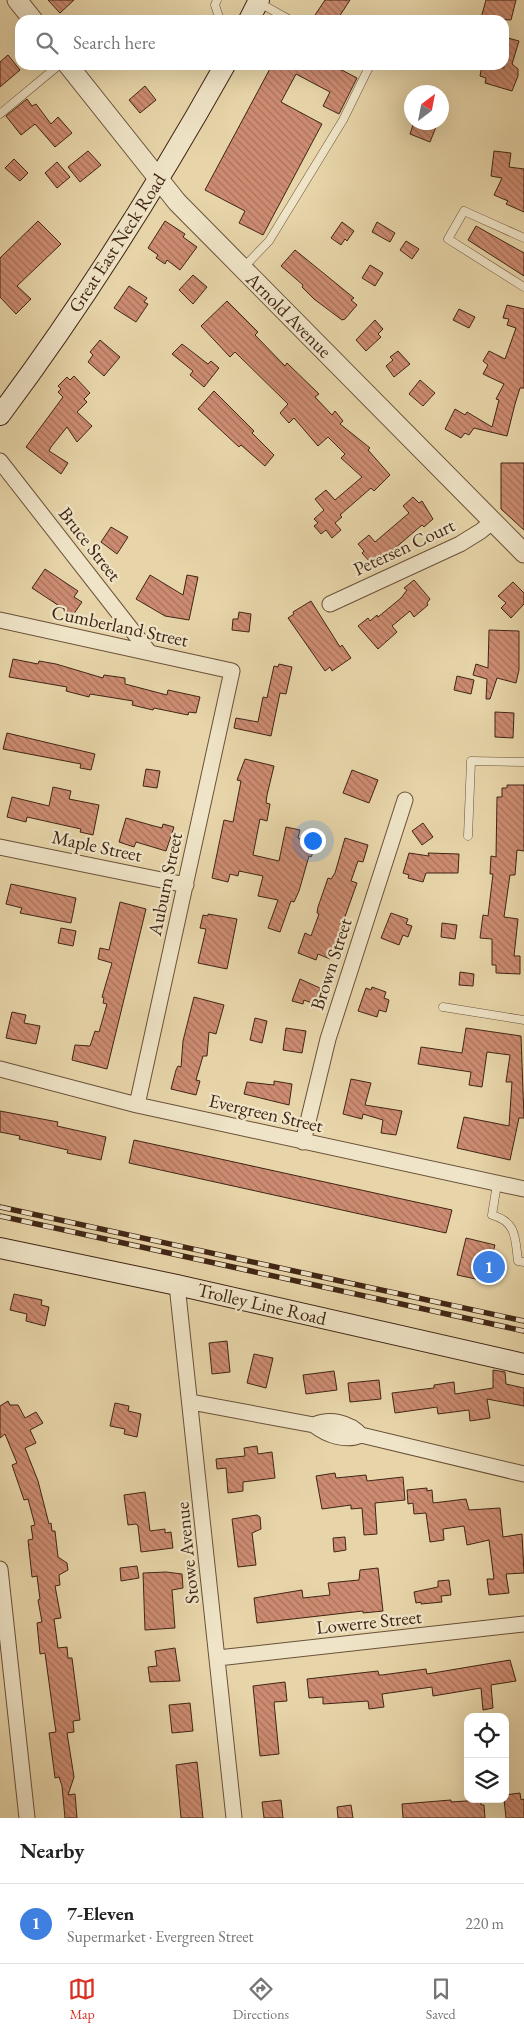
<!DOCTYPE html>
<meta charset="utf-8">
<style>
:root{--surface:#fff;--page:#f2f2f2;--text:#222;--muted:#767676;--line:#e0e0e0;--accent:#d93025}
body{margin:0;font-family:"EB Garamond",serif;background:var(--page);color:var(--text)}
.controls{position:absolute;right:15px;bottom:15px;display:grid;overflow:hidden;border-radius:10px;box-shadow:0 5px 20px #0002}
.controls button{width:45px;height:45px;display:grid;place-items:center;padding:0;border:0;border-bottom:1px solid var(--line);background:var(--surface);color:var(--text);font:25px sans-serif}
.compass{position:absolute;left:404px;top:85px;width:45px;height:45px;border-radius:50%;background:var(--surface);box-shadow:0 5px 20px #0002;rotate:32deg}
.you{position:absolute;left:312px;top:840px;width:18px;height:18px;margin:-12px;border:4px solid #fff;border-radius:50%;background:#1a73e8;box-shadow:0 0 0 8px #1a73e833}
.badge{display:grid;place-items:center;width:32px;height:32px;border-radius:50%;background:var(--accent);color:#fff;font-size:16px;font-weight:700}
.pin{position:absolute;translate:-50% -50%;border:2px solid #fff;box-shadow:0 1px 5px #0006}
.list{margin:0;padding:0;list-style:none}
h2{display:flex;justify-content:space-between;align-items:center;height:65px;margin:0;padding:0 20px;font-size:21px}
h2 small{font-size:16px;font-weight:400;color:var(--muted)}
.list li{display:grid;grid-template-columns:32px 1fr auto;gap:15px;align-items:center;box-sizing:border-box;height:80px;padding:0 20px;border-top:1px solid var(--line)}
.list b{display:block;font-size:19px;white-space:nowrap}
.list p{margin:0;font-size:16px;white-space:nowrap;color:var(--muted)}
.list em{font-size:16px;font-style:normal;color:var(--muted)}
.icon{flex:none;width:28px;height:28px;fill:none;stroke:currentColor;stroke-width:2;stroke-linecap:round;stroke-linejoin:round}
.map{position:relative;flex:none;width:524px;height:1818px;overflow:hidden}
.search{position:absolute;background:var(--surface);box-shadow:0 5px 20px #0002;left:15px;right:15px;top:15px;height:55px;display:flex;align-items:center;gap:12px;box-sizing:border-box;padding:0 18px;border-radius:15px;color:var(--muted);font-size:19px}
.sheet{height:145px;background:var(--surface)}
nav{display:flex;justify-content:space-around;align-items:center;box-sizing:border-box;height:70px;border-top:1px solid var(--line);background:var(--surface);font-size:14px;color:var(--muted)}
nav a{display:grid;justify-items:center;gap:2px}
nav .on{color:var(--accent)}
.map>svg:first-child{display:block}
.building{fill:url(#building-back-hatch);stroke:#402514}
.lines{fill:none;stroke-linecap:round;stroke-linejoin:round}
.service-casing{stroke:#6a5139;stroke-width:9}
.minor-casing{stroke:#6a5139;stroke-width:17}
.tertiary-casing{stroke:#6a5139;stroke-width:21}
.secondary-casing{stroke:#402514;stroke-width:22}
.service{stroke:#efe4c7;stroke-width:8}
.minor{stroke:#efe4c7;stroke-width:15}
.tertiary{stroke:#efe4c7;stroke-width:19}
.secondary{stroke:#efe4c7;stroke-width:20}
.rail-casing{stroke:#402514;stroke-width:5.5}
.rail{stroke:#efe4c7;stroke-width:4;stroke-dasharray:11;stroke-linecap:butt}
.labels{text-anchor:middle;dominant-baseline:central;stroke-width:4.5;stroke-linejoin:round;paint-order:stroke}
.street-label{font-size:19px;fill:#402514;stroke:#efe4c7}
</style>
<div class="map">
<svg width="524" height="1818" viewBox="0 0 524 1818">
<defs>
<pattern id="building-back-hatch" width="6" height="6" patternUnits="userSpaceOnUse" patternTransform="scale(1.25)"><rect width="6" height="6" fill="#cd8c72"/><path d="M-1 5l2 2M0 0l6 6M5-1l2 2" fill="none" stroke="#a8725c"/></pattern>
</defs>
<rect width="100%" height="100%" fill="#e7d5a9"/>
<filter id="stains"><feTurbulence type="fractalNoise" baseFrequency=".004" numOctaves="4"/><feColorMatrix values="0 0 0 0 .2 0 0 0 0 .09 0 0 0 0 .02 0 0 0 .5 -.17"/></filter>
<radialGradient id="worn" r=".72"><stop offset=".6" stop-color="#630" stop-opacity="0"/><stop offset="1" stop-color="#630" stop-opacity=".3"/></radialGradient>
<path class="building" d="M48,0H74L60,13Z
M325,0H350L337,20H322L315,15Z
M486,0H516L511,20L481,18Z
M504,37L519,41L512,64L518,69V76L512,91L485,83L486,78L480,76L482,65L504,68Z
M8,55L20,70L0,87V62Z
M272,65H332L357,78L339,114L323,106L330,92L296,74L281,102L322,124L263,235L239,223L245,211L205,190Z
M145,86L156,100L140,113L129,100Z
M27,99L32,106L36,104L51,124L58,117L72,133L55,147L35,124L21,135L6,116Z
M414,122H438L430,142L410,134Z
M88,151L101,165L80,182L68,167Z
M494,151L511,153L509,167L524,169V212L506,204L508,201L494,195L502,178L491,176Z
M14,159L28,173L20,181L5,168Z
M57,162L70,177L57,188L45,173Z
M38,221L61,244L17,286L31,299L16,314L0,297V258Z
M165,221L185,234L183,237L197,247L180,270L167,260L165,264L156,258L158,255L148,248Z
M342,222L354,231L347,241L345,239L341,245L331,238Z
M377,222L395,233L390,242L372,232Z
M476,226L524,253V276L468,240Z
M406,241L419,249L412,259L400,250Z
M295,250L354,298L351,300L357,305L345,319L342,320L314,299L302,287L303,285L281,266Z
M370,265L383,273L375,286L362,278Z
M193,275L207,287L193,304L179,290Z
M129,286L147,298L144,302L148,304L136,322L114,308Z
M227,301L258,332L255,335L285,366L287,363L319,394L315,397L332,415L335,411L343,421L340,424L370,448L368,450L390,475L374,491L371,488L340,515L342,517L335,523L341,530L332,538L326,530L321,534L314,526L318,523L314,519L324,510L315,499L326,490L335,500L362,477L341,458L345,454L328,437L318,446L294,418L289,423L280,413L288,404L235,352L230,357L201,326Z
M507,305L524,309V388H520L515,404L507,436L474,428L469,435L465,433L461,438L445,429L455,409L465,415L467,412L492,427L499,400L496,399L504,384L483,374L488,365L483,361L489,351L505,359L516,328L507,325L509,319L503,318Z
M459,309L475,317L469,328L453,320Z
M375,320L383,329L378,334L381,337L366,351L356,340Z
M100,340L120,357L104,376L88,362L93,355L90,352Z
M182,344L208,364L211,361L219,368L204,387L190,375L193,371L172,354Z
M398,351L410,364L394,377L386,366L393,360L390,357Z
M74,376L90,393L84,399L87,402L77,412L92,426L77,442L67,427L51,447L49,451L68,463L61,474L26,447L63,397L58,392L61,389L58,386L67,377L70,380Z
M420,380L435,393L423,406L409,394Z
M214,391L254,431L252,433L274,455L265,466L241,445L239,447L198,409Z
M501,463H524V530L501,509Z
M413,497L419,503L422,501L433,519L424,527L422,525L387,555L389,558L379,567L374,561L371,563L362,553L364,551L358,544L369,535L375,542L409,513L403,506Z
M111,527L128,537L117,554L101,542Z
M45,569L78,591L74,597L82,602L73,615L32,588Z
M150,575L183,595L187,575L198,577L189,620L165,616L136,599Z
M414,580L430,599L427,603L428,605L414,617L410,611L392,626L397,632L378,649L358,626L368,618L370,621L377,615L378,617L401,598L407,590L404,588Z
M513,582L524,593V604L511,618L501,608L506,603L498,596Z
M311,601L340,647L342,645L351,658L332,671L330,667L325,671L288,618L294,614L293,612Z
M239,612L251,614L249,632L232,630L233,619H238Z
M489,630L519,631V670L516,683L497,678L490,699H486L487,679L473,675L476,664L488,668Z
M13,659L38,664L39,661L56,664L103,678L104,675L125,678V684L167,695L168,690L200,697L196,713L189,712L188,715L154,708L153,710L132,705L133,701L90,694L89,697L66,691L67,687L9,677Z
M279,664L292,667L286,694L280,693L271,736L234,728L236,718L258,722L263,697L267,698L274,666L278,667Z
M457,676L474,680L471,694L454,690Z
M495,712L514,713L513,738L495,737Z
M7,733L95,754L91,770L80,768L81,764L3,749Z
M245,759L274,766L267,795L266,803L270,804L267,821L260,819L253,855L279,861L286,827L300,830L298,838L316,846L311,857L309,856L299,891L294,902L291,901L280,932L268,928L278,900L258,896L263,876L239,871L238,876L230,874L228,882L212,878L224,820L233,822L241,781L237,780Z
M146,769L160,771L157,788L143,786Z
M352,770L378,780L369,803L343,793Z
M507,785H524V851L517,850L515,875H510L504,917L518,919L514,956H520V974L496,973V965H492V939L480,938L483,915L488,916L493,874H490L491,856L496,857L497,797H502V788H507Z
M53,787L71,791L69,799L99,805L93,835L80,832L81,829L27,817L26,822L7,817L12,797L49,806Z
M126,818L154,826L162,828L163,824L174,827L166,851L136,842L134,847L119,842Z
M423,823L433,837L422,845L412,831Z
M345,838L368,845L363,862L358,861L351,881L357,883L330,959L318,954L316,960L298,953L305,933L311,936L319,914L317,913L318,907L328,878L331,879L335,873Z
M409,853L429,856L428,853L459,854L458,873H426L423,882L408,878L409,875L403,873Z
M11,884L76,898L71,923L20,913L22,908L6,904Z
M120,902L146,909L107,1069L72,1060L75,1045L90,1046L95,1031L99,1032L107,1004L103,1003L104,998L102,997L112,963L98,959L100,948L109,950Z
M391,913L408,919L406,924L412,926L408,937L403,935L399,945L381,938Z
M208,914L237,919L227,969L198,963L206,929L200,928L203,915L208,916Z
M442,923L457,925L455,939L441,937Z
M61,928L76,931L73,946L58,943Z
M460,972L474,974L473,986L459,985Z
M300,979L320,988L316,1001L313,1000L312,1003L304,1000L303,1004L292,1001Z
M372,987L386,992L384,998L389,1000L386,1012L379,1010L377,1017L358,1011L366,988L371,990Z
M194,997L224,1005L216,1034L209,1032L207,1056H203L196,1080L200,1081L196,1095L171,1089L176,1070L178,1066L181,1067L183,1041Z
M12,1012L26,1015L24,1023L40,1026L36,1044L6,1038Z
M255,1018L267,1021L262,1043L250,1040Z
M286,1028L306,1031L302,1053L283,1050Z
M466,1028L521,1036L524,1118H519L510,1160L457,1148L464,1117L509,1126L512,1082H506L510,1055L487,1052L482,1087L469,1085L471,1072L418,1064L421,1047L462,1053Z
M351,1079L371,1083L365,1105L402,1111L396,1135L381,1133L383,1120L363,1114L362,1119L343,1114Z
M274,1081L292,1084L289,1105L244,1094L247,1082L274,1085Z
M0,1111L58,1122L57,1126L106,1137L101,1160L67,1153L68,1150L19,1139L20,1136L0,1132Z
M134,1140L452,1210L446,1233L129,1163Z
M466,1238L495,1245L493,1252L497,1253L490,1282L457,1275Z
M14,1294L42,1300L41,1305L49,1307L45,1326L26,1321L27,1314L10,1310Z
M227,1341L230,1372L212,1374L209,1343Z
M254,1354L273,1358L266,1388L247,1383Z
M493,1370L505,1372L506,1384L524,1388V1406L487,1399L490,1418L470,1421L469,1410L438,1414L437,1407L395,1413L392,1393L434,1388V1385L454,1382L455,1394L493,1388Z
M334,1371L337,1390L306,1394L303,1375Z
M379,1380L381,1399L350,1402L348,1383Z
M8,1401L10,1405H18L25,1418L36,1412L43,1423L30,1430L36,1443L25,1448L38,1481L49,1524L51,1523L52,1531H55L58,1557L67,1563L68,1570L59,1575L60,1585L55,1586L61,1618L54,1619L58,1648L67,1647L68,1658H72L80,1720L73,1721L74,1732L67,1733L74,1777L68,1795L75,1794L77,1818H65L62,1786L59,1777L55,1778L54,1770L49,1733L56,1732L54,1719L45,1653L40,1654L37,1623L42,1622L38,1600L40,1599L37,1576L32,1577L28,1540L33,1539L31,1526L35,1525L28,1499L24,1500L12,1465L17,1463L5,1434L0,1438V1406Z
M115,1403L129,1406L128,1411L141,1414L137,1437L124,1434L125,1429L110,1426Z
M257,1446L258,1454L272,1452L275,1478L243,1482V1491L228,1493L226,1468L217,1469L216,1459L245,1456L244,1448Z
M335,1473L336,1478L366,1475L367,1481L403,1477L405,1500L375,1503L377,1534L364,1535L362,1508L351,1509V1505L322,1509L316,1476Z
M427,1488V1491L432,1490L433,1503L466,1499L469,1510L500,1508L503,1537L522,1534L524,1573L506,1574L509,1593L489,1595L487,1579H494L489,1540L467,1545L464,1526L443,1529L444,1540L430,1542L426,1513L414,1514L413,1503L408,1504L407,1490Z
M145,1492L150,1531L165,1529V1533L171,1532L173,1548L141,1552L138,1526L136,1524L128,1525L124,1495Z
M257,1515L260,1517L261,1529L252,1533L256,1565L238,1567L232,1519Z
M345,1537L346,1550L334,1552L333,1538Z
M137,1566L139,1578L121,1581L120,1568Z
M378,1568L383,1611L363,1613V1611L257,1623L254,1598L302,1590L303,1598L330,1595L328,1583L359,1580L360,1570Z
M166,1572L182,1574L183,1588L172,1590L175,1628L145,1630L143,1573Z
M449,1580L451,1595L441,1596L442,1602L421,1604V1602L416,1603L414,1592L438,1587V1581Z
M175,1648L180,1681L150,1682L148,1667L157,1666L155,1651Z
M510,1660L516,1681L491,1685L493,1708L483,1710L481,1688L433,1696L432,1687L382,1694L384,1707L369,1709L368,1701L323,1704V1697L309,1698L307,1679L378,1671L379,1675H382L426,1669L427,1674Z
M285,1682L287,1701L274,1702L279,1754L260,1756L253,1686Z
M190,1703L193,1731L172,1733L169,1705Z
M197,1762L203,1818H181L176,1765Z
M520,1793L521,1800L524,1799V1818H506L504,1799L505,1795Z
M281,1800L283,1818H264L262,1802Z
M451,1800V1802L481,1800V1805H484L485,1818H403L402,1804Z
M351,1805L353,1818H338L337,1807Z"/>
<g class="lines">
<g class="service-casing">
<path id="service" d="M217,0L215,5L220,20
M258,2L290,20
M0,114L59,65
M524,238L464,211L448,239L524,287
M243,268L269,241L343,120L370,65
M468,836L471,761L524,762
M443,1007L524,1020
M497,1184L492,1215C517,1222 515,1238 518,1261L524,1262"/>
</g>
<g class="minor-casing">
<path id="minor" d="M0,461L149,652
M330,604L460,544L481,531L493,521
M0,620L232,671L137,1105
M0,847L186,885
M0,1069L137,1105L524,1189
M303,1142L328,1039L405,800
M177,1285L234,1818
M191,1402L314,1425C327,1435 346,1442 361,1435
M314,1425C330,1418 349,1422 361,1435L524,1474
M0,1569L27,1818
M218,1658L524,1624"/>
</g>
<g class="tertiary-casing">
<path id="tertiary" d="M17,0L33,20
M68,65L177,202L524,553"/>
</g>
<g class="secondary-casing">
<path id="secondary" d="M249,20L259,0
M0,415C83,304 157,186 225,65
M0,1248L177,1285L524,1364"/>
</g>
<use href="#service" class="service"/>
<use href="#minor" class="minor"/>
<use href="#tertiary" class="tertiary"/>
<use href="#secondary" class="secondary"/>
<g class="rail-casing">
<path id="rail" d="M0,1207L524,1321
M0,1216L524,1331"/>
</g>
<use href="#rail" class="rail"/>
</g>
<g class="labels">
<g class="street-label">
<text transform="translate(117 243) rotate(-57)">Great East Neck Road</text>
<text transform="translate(289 315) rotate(45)">Arnold Avenue</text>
<text transform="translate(90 544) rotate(52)">Bruce Street</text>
<text transform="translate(404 547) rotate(-25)">Petersen Court</text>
<text transform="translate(120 626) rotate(12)">Cumberland Street</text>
<text transform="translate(97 846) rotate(12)">Maple Street</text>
<text transform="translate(165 884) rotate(-78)">Auburn Street</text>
<text transform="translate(331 964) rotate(-72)">Brown Street</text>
<text transform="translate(266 1113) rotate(13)">Evergreen Street</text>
<text transform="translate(262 1304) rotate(13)">Trolley Line Road</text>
<text transform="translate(187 1553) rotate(-96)">Stowe Avenue</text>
<text transform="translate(369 1622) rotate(-6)">Lowerre Street</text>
</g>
</g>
<rect width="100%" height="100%" filter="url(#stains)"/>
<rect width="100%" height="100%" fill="url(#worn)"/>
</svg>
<div class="controls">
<button><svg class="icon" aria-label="locate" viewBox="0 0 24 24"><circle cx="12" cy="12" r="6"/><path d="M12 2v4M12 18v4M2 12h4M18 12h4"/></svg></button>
<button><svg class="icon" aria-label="layers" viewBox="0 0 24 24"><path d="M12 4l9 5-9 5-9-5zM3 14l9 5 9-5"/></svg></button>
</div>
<svg class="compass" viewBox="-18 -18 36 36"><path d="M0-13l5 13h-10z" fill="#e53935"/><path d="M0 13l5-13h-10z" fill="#767676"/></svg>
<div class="you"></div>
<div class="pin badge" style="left:489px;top:1267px;background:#3f7fe0">1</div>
<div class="search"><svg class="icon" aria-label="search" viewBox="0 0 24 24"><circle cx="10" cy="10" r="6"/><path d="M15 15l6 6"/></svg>Search here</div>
</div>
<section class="sheet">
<h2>Nearby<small></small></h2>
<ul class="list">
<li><span class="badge" style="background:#3f7fe0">1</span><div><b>7-Eleven</b><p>Supermarket · Evergreen Street</p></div><em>220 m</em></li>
</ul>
</section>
<nav>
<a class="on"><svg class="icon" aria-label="map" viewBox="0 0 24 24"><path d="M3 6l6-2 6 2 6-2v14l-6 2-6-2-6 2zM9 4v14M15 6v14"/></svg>Map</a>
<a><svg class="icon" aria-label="directions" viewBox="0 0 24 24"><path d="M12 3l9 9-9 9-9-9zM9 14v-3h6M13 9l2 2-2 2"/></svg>Directions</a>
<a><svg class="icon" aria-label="saved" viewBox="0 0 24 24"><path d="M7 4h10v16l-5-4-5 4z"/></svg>Saved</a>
</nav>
